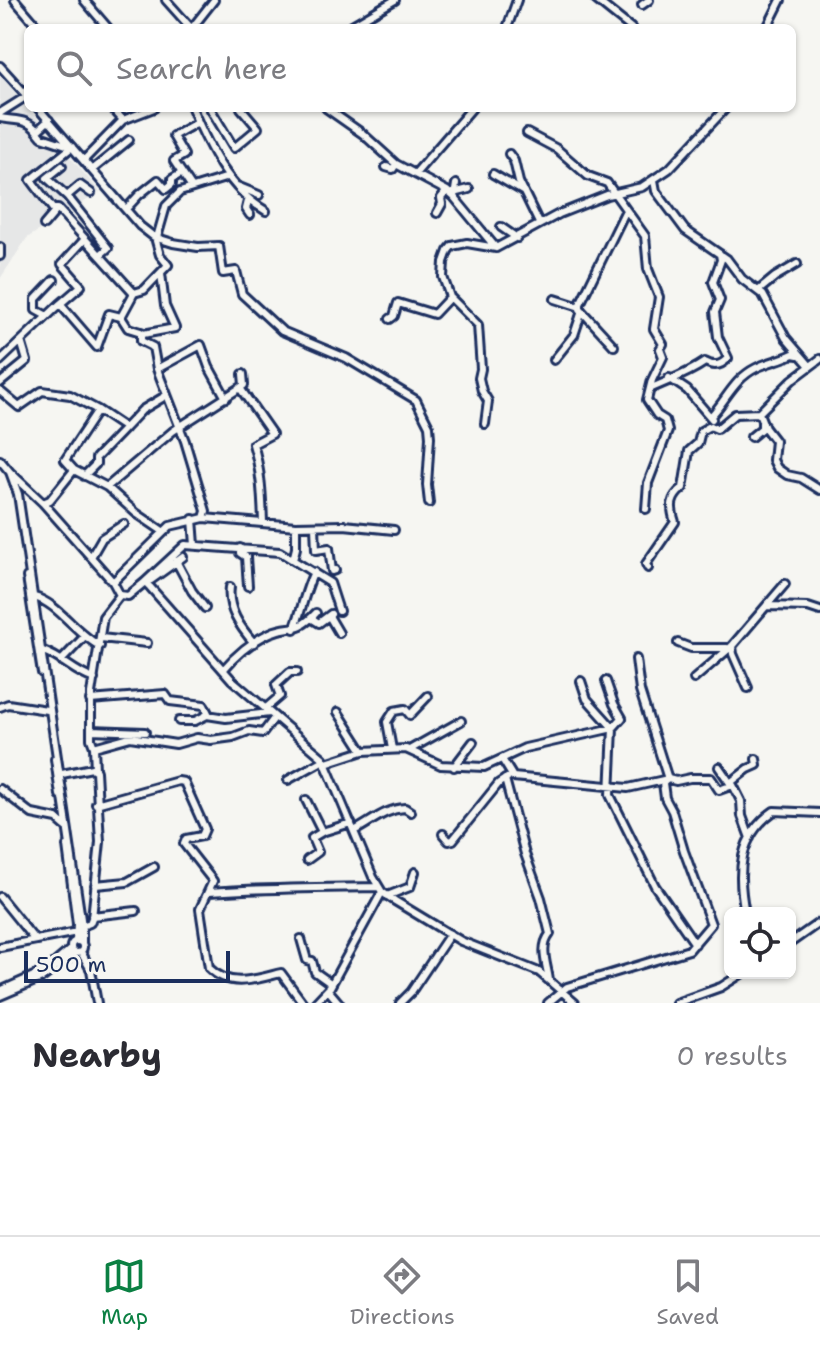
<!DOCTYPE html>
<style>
:root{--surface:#fff;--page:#f2f2f3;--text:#2b2b33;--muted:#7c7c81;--line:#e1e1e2;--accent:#0b8043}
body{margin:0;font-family:"Shantell Sans",sans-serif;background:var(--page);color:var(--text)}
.controls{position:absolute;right:24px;bottom:24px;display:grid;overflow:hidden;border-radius:12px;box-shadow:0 2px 6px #0004}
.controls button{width:72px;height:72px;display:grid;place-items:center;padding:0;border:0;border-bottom:2px solid var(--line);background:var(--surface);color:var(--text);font:40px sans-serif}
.scale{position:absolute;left:24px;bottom:20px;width:206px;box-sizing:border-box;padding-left:8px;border:4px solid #1b2f5e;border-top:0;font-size:22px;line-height:28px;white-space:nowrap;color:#1b2f5e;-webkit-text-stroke:6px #f6f6f2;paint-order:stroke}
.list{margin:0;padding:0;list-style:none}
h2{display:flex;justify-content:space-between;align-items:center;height:104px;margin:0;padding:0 32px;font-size:34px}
h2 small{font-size:26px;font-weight:400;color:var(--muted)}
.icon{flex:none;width:44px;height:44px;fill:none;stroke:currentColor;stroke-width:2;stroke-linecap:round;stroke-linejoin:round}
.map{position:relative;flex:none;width:820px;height:1003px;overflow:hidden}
.search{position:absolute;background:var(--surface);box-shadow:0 2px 6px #0004;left:24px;right:24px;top:24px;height:88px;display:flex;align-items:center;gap:20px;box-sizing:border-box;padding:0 28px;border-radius:12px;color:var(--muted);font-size:30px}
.sheet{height:232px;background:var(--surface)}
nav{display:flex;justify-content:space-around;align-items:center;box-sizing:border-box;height:112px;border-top:2px solid var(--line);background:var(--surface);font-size:22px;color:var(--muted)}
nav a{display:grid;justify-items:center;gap:4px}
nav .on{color:var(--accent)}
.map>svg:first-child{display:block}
.built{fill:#e6e7e7}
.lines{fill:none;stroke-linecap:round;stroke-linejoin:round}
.minor-casing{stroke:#1b2f5e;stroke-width:12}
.minor{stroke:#f6f6f2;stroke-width:6}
</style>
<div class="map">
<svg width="820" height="1003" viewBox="0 0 820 1003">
<rect width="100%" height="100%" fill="#f6f6f2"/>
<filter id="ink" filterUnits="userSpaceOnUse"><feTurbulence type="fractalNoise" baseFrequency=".0125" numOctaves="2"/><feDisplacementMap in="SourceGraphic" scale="16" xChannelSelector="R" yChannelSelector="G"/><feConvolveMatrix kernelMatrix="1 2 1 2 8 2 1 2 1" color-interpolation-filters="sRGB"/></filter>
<g filter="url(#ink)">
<path class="built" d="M0,75L100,192L27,238L0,279Z"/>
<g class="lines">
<g class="minor-casing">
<path id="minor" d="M15,0L39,28
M84,0L108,28
M166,0L191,28
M596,0L631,28
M642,5L649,0
M363,20L376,28
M192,28L214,0
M347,28L395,0
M507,28L517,0
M767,28L781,0
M0,66L28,97
M38,108L140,226L154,237L173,243L198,247L219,246L223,273L236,271L242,294L282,331L346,358L416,400L429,426L430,437L427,485L429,503
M112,108L123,120
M192,108C208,146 229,190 266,211
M210,108L234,148L258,128L241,108
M326,108L363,134L396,164L447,191
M0,113L27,96
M0,118C14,121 28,118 37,131L49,120
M37,131L42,137L72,147
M527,133L557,149L588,176L607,183L645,236L648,269L659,297L654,329L663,344L660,349L663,357L652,380L647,400L657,415L665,420L668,431L648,483L646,509
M509,154L514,161L519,182L539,223
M84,160L123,120L154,108
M62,166L47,178L67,196L108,248L100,255
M386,167L393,169L396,164
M92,170L129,140
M415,174L472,108
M493,174L524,192
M225,178L180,192L166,206L156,241L160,255L168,265L144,290L134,293L121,317L128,328L141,332V341L153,347L157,369L185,441L206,511L204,518L296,526L344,525L394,530
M654,180L656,191L685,230L727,259L742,279L763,295L786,338L810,366
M237,186L259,195
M192,188L174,161L184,155L173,136L198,122
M457,192L469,189
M67,196L80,185L91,193
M454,197L496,248
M248,201L246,209L250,215
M53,209H58L134,293
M126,209L139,195L158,180L166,189L172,184V179L182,173
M437,213L442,204L441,198L447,191L454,197L456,184
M44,225L55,212L31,180L72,147
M501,227L517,238
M0,247V256
M758,291L775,277L797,264
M450,297L443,277L444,262L448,251L452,246L467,243L496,248L559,214L607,195L642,187L669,169L726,108
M555,299L580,307
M60,304L81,286L62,264L85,239
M47,316L36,310V299L54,280
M390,319L394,316L398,303L434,314L450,297L478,325L481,369L479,378L482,391L488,401L485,424
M143,334L175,328L165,306L161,273
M614,346L580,309V304L626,210
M554,360L574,335L582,311
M0,361L60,304L97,347L109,314L121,317
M157,369L201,345L209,367L226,398
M669,378L687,390L712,419
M0,383L27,361L21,341
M240,388L272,434L253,444C261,470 262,496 263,522
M650,389C669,380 688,374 705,362C714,367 721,366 728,358L718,337L715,312L720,300L713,282L721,260L720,254
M0,391L19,407L42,391L70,395L98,410
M759,413L765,428L775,441L773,460L777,468L787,475L801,478L820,490
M759,413L792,380L820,359
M711,416C727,399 734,379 756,368C768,362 781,360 793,354L798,355
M751,437L762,428V422
M0,460L10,472L18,494L82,926V943
M74,470L65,460L98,410L125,428L142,410L167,395
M10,472L43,503L113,582L120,595L128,596L145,582L150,587L232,680L323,758L373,877L382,892L395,901L461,941L539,972L575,1003
M84,476L96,464V458L125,428
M107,487L173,431L240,388L244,385L243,374
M43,503L50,500L74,470L107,487L136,513L164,532
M193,519L195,545
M315,526L316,550L329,548L332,571L335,570
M240,548V553L246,557L248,586
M91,557L102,538L124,524
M293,560L296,548V526
M176,561L192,591L205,608
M648,568L646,564L675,522C670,507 670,498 683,488L689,451L698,443L701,431L710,426L717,429L735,414L759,413
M27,577L42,673
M151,580L183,557
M113,582L170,526L204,518
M145,582L185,545L280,552L330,583L339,611
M230,587C227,609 240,627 254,643
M34,597C58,603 76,634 100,646
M767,606L808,607L820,611
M329,616L339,633
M311,618L319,623L331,614
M294,629C302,610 305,590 314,572
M101,638L147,643
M678,643L691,648H727
M732,646L733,654L748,688
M43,651C63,658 73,672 94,679
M61,661L84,637
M223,670C235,656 252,641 270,633C292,623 295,635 316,613
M694,679L732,646L785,584
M581,681L587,699L613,728L610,795L655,886L695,944
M90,700L165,694L170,701L204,705L209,715
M0,707L8,704L47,710
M266,708L280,696L276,685L290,672H297
M338,712L363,751
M179,721H195L207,715L226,718L270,713
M91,730L145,732
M94,747L130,737L176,744L197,738L211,740L233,737L249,731L263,733L275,717
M392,749L387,722L394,711L405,709L410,715L428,696
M411,749L461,721
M55,759L60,795
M502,759L513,777L628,788L668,779L676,781L690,778H711L719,790L733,785L741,801L742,816L750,838
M326,763L363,751L406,749L441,765L484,767L525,748L613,728L622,718L614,704L606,681
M454,767L473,742
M719,767L730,783
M95,769L94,747L91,739V694L103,617L120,595
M62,774L92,768L96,771L100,842L92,918L90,923L82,926
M505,779L525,854L541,898L550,934C539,948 547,964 549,980
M288,780L324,760
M730,783L748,769L757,765L756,759
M0,789L32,814L57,819L65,826
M306,800L322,832
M96,804L178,781L184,782L205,829L202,836L186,839L184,844L213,881L200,909L209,968C230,989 256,979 281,973L303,1003
M354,831C372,822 384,809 405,808L411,812
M443,834L449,841L453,840L499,783L507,778
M67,846L77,924L76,940
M307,860L318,852L312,838L322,832L351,823
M95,885L127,882L154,867
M209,892C266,888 322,888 378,887
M387,896L410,887L415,872
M0,897L34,939
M745,913C737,873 738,836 774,811L820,813
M92,916L136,911
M301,939L307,960L312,961L315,972L329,982L330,987
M71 947a6 6 0 1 1 12 0a6 6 0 1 1-12 0Z
M790,943L820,922
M0,947L77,932
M81,952L91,970L97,1003
M328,990L339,1003
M0,991L45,971L71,949
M0,996L42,978L76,953
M315,1003L330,987L382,892
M400,1003L411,992L450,934
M548,1003L567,987L689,950L711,924L684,851L672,811L665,798L663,783L668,779L640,691L636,659
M676,1003L721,987L743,973"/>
</g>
<use href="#minor" class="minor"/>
</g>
</g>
</svg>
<div class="controls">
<button><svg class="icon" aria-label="locate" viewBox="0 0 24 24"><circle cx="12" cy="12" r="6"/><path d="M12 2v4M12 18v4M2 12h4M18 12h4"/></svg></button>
</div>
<div class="scale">500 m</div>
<div class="search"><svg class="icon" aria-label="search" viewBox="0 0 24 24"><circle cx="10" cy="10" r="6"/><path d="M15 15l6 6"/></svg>Search here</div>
</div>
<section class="sheet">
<h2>Nearby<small>0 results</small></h2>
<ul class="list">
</ul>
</section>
<nav>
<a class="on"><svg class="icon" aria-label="map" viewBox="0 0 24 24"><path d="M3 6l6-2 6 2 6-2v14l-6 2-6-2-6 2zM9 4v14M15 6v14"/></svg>Map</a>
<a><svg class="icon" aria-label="directions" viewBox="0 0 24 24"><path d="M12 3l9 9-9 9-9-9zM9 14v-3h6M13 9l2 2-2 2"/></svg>Directions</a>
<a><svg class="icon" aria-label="saved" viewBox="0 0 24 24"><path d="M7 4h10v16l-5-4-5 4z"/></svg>Saved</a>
</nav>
